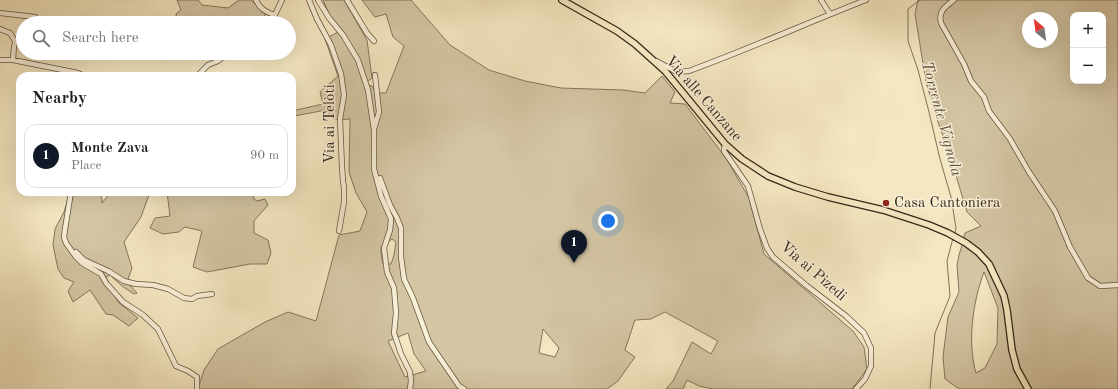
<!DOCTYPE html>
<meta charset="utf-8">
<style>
:root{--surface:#fff;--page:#f2f2f2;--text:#222;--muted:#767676;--line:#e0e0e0;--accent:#111827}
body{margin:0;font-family:"Old Standard TT",serif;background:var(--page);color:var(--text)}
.controls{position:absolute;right:12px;top:12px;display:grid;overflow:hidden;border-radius:8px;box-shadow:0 4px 16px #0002}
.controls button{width:36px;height:36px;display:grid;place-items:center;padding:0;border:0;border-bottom:1px solid var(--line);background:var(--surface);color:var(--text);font:20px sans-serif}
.compass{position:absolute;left:1022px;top:12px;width:36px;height:36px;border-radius:50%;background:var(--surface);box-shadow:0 4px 16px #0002;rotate:331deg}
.you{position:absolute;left:608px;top:221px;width:14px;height:14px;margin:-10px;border:3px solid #fff;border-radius:50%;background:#1a73e8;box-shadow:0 0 0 6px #1a73e833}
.badge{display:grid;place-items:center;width:26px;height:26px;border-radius:50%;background:var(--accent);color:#fff;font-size:13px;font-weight:700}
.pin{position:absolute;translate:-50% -33px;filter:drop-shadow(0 1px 2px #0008)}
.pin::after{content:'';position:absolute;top:21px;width:14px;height:12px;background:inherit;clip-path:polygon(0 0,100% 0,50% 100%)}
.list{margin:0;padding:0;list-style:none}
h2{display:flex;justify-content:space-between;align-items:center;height:52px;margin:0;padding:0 16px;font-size:17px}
h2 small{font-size:13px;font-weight:400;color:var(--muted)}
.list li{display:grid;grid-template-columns:26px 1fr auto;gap:12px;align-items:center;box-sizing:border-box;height:64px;margin:0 8px 8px;padding:0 8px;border:1px solid var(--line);border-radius:12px}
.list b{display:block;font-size:15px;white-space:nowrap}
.list p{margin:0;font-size:13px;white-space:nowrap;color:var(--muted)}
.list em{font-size:13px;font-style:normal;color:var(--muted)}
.icon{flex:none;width:22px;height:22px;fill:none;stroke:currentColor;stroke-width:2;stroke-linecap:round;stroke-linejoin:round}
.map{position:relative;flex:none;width:1118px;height:389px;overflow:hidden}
.search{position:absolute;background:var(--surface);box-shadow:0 4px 16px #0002;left:16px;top:16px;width:280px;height:44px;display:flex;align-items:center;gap:10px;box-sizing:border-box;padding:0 14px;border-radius:22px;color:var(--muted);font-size:15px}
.panel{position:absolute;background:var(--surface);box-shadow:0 4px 16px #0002;left:16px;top:72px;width:280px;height:124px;border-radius:12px}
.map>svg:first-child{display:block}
.green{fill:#d4c6a4;stroke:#84765d;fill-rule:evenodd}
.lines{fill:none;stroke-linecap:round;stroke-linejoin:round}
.stream{stroke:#81725a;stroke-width:1}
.minor-casing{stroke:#655641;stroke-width:6}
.major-casing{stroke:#352516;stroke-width:8}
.minor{stroke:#f8efd7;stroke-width:4.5}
.major{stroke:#f4e7c1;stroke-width:5.5}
.poi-dot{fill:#8f2418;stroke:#f8efd7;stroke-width:1.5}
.labels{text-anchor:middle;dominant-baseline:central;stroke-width:3;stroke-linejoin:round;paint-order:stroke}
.street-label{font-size:15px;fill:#352516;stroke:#f8efd7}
.poi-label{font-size:15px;fill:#352516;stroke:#f8efd7;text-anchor:start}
.water-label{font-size:16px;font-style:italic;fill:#61523e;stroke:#f8efd7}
</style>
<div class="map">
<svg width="1118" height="389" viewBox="0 0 1118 389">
<rect width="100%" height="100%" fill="#f4e7c1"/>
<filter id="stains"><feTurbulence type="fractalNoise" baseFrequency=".005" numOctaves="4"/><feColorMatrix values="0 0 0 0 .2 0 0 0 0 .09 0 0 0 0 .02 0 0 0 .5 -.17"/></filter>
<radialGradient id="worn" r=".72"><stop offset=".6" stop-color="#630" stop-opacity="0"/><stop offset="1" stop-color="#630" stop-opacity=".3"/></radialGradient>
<path class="green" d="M177,0H198L202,5L228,8L239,0H251L265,14L264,23H177L176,14L181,10Z
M323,0H344L367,40L372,78L364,84L372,86L376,93H386L404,46L393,37L386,14L375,17L362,0H411L450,45L489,70L525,81L561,88L623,90L645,93L662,76L675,92L670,103L685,104L726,158L749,198L764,254L853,331L864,347L867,369L852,389H713L699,386L687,380L683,389H666L673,381L692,342L711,354L718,341L665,312L651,319L635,320L625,350L635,357L618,381L607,389H198L204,370L218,349L265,322L288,312L316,321L339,235L360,231L367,212L356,193L349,172L350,119L337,120L330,115L326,110L294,116L292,129V111L323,104L320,92L338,76L325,39L340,31L332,20ZM392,239L396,242L394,255L391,264H383L381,253V247ZM543,329L559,348L555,357L539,353ZM408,333L414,354L426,371L405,377L388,341Z
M918,0H1118V389H1029L1018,369L1013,350L1008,310L990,264L963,240L965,233L981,226L967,212L950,156L937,119L926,82L915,14ZM1073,15H1103V81H1073ZM1028,18H1052V42H1028Z
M70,192H99L102,199V203L111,192H150L141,217L124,242L132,268L127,282L137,293L134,294L122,286L110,275L106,277L118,302L138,318L129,326L113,315L106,314L90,290L73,302L68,291L74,282L64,278L58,269L53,245L55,229L64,212Z
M167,192H252L254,199L257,201L265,199L268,205L254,221V233L268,240L271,253L267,264H250L207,272L193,267L202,231L185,227L179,232L163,234L150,228L155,218L170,216Z
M963,242L977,253L988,265L1003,296L1011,351L1026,389H959L945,379L943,357L948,317L959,292L957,265L959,255ZM984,272L998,308L997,344L985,368L976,373C967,342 973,301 984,272Z"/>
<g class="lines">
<path class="stream" d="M920,0L908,9V41L918,70L929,112L940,159L951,197L956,228L955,233
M930,389L935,333L950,296L947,261L953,238"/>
<g class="minor-casing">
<path id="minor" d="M256,0C260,9 266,12 274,15
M309,0L317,19L331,45L341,74L344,95L340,119L342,167L343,181L344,188V202L339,231
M318,0L329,18L343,35L358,60L368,90L374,130V169L381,196L391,219L390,230L384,248L387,272L394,288L395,300L396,313L394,333L401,354L410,372L411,381L410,389
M347,0L367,33L374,41
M821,0L830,14
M954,0C945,7 938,11 941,23L964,64L971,81L984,97L989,111L1010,139L1029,172L1055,211L1070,247L1088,278L1100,286L1118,285
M0,13L35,17
M271,23L282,0
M0,29L10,33L15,41
M0,60H13L78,73L84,76
M13,60C14,50 12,39 23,37
M656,61L677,72L689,71C749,49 807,23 866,0
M197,76L208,65L218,61L228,53
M374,129L379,112L375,75
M725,144L724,151L748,186L760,229L767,248L773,257L807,286L846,316L864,333L871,348V366L865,379L856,389
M380,178L390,205L397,218L401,228V257L404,279L413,298L429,342L459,386L464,389
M71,192L65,229L64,237L66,243L76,257L82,263L101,274L106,283L123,302L143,315L158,329L176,366L188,371L197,377V389
M76,252L84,260L108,271L124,281L136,284L153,285L168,289L184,298L192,299L197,296L212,294"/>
</g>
<g class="major-casing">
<path id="major" d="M562,0L617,31L635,44L665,71L725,144L742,159L768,176L795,187L828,197L883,210L929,225L948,233L966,243L978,252L989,264L1004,296L1007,310L1012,350L1017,369L1028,389"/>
</g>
<use href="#minor" class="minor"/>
<use href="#major" class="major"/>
</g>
<circle class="poi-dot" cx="886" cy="203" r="4"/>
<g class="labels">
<g class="street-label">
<text transform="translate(703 99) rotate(49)">Via alle Canzane</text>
<text transform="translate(330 124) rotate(-90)">Via ai Telòti</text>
<text transform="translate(813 272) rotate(41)">Via ai Pizedi</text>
</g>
<g class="poi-label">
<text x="894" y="203">Casa Cantoniera</text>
</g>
<g class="water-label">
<text transform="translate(941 119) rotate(75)">Torrente Vignola</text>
</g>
</g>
<rect width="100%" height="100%" filter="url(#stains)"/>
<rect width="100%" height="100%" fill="url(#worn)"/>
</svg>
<div class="controls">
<button>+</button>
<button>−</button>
</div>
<svg class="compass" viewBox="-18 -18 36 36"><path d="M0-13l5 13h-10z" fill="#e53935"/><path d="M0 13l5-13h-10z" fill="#767676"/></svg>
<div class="you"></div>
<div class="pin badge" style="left:574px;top:263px">1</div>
<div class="search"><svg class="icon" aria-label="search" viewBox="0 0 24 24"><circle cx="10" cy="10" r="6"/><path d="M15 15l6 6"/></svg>Search here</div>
<section class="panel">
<h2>Nearby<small></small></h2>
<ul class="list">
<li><span class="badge">1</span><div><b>Monte Zava</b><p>Place</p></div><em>90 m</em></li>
</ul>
</section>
</div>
